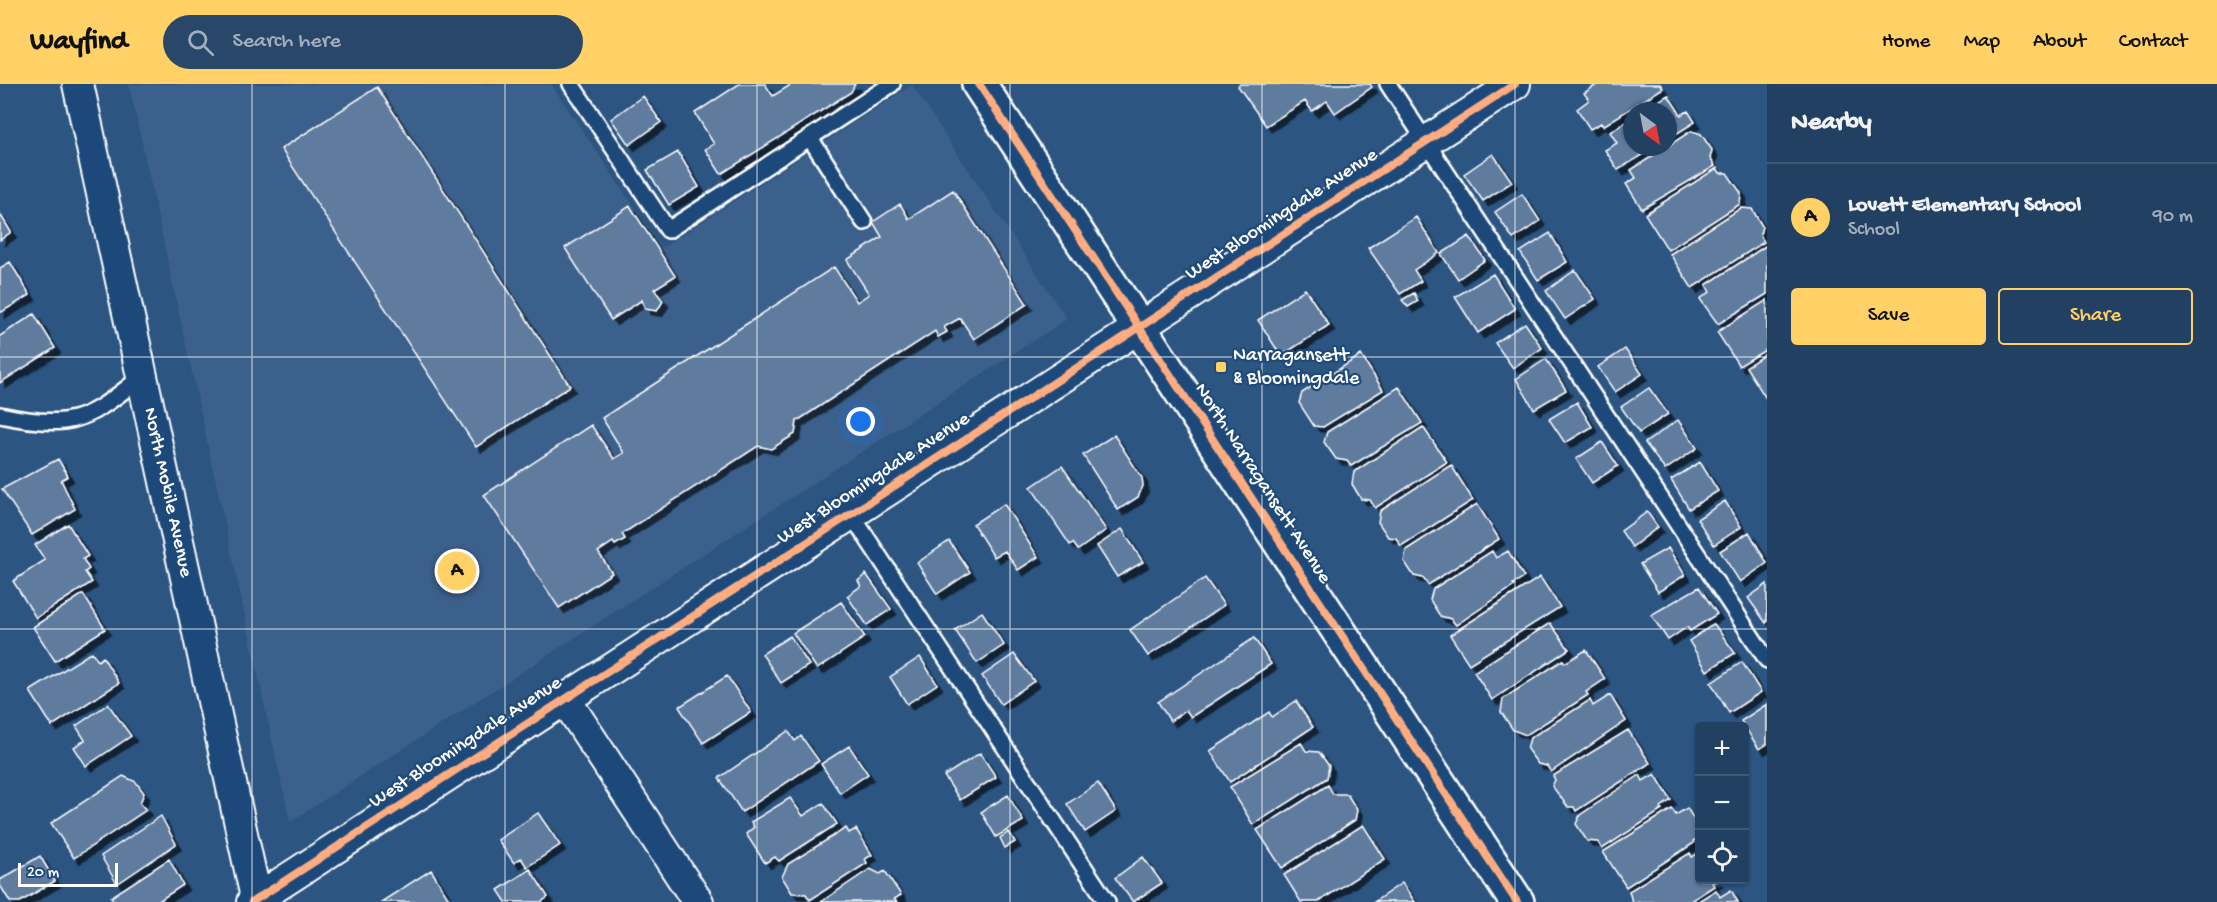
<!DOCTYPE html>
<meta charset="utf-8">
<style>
:root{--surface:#214062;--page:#294768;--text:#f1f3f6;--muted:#a2afbe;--line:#3e5977;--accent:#ffd166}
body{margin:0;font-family:"Gochi Hand",sans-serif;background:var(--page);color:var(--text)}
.controls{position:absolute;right:18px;bottom:18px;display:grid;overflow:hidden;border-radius:6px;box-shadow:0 2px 4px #0004}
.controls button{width:54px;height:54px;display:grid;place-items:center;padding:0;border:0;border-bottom:2px solid var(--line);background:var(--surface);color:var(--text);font:30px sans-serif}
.compass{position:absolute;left:1623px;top:18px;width:54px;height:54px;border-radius:50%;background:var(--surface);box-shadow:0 2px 4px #0004;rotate:148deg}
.scale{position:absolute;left:18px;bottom:15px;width:100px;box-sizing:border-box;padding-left:6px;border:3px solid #fff;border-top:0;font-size:16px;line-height:21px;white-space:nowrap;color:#fff;-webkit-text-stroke:4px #1f4a7a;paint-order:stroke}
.you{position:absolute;left:861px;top:338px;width:21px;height:21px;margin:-15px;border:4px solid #fff;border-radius:50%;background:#1a73e8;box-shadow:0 0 0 9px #1a73e833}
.badge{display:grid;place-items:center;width:39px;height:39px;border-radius:50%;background:var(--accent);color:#111;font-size:20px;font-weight:700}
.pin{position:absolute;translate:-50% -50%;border:3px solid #fff;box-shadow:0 2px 6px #0006}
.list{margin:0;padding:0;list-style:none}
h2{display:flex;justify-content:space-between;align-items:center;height:78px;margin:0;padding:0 24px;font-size:26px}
h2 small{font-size:20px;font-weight:400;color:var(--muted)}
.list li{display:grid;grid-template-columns:39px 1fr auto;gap:18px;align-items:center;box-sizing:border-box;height:108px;padding:0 24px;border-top:2px solid var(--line)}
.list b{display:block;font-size:22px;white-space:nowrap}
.list p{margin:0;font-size:20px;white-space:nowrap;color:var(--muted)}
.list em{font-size:20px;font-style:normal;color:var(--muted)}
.actions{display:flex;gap:12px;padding:18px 24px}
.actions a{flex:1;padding:14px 0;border:2px solid var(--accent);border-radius:6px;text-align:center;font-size:21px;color:var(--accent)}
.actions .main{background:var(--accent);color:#111}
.icon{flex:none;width:33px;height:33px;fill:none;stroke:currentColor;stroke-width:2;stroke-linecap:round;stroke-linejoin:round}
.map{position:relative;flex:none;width:1767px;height:818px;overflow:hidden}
header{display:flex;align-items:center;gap:36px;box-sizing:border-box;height:84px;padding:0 30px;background:var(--accent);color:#111}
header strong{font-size:28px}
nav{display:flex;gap:33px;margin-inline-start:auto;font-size:21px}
.search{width:420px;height:54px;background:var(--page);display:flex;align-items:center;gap:15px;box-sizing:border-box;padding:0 21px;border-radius:33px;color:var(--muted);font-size:22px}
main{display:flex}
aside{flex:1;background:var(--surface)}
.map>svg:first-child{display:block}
.built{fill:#3b618b}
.building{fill:#5e7c9f;stroke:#fff;stroke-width:1.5;filter:url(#shadow)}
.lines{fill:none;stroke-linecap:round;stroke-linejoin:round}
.service-casing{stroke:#fff;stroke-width:20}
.minor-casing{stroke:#fff;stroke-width:34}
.tertiary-casing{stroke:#fff;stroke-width:38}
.service{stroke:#1f4a7a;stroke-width:15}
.minor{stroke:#1f4a7a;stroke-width:30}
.tertiary{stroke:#1f4a7a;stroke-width:33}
.cycleway-casing{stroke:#1f4a7a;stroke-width:11}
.cycleway{stroke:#ffac80;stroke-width:8}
.grid{fill:none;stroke:#fff;stroke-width:1.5;stroke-opacity:0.55}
.poi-dot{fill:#ffd166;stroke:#1f4a7a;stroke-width:2}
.labels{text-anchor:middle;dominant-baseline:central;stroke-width:4.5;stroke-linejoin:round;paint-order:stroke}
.street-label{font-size:20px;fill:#fff;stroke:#1f4a7a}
.poi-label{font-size:20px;fill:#fff;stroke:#1f4a7a;text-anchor:start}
</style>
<header>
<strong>Wayfind</strong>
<div class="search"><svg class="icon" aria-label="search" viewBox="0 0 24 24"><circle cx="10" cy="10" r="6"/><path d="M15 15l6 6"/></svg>Search here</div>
<nav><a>Home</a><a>Map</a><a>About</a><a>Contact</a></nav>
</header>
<main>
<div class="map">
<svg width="1767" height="818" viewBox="0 0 1767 818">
<defs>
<filter id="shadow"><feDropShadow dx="5.5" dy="5.5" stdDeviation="0" flood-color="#0009"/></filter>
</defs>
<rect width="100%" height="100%" fill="#2c5582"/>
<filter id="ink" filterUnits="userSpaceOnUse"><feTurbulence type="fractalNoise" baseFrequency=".0167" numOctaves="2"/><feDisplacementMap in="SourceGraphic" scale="12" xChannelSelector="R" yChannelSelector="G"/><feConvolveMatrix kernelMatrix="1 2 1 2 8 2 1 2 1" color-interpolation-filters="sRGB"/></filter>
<g filter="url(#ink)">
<path class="built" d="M129,0H551L662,164L912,1L1067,235L290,738Z"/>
<path class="building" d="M739,0H765L773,12L792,0H855L851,8L721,90L705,65L714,60L695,29Z
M1240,0H1370L1372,3L1335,29L1327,17L1312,27L1305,17L1266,42L1238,2Z
M1598,0H1660L1663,4L1603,42L1601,39L1590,45L1577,25L1589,16L1584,9Z
M377,3L570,302L476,363L281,65Z
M1668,11L1681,31L1688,27L1695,38L1668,55V27H1643Z
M643,12L661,38L629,61L611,35Z
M1632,34V63H1655L1618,86L1605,66L1617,59L1610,48Z
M1691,47L1701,50L1712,66L1710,74L1715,82L1642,125L1626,100L1636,94L1631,86Z
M678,68L699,103L669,121L647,86Z
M1493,70L1512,98L1483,117L1464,90Z
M1717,84L1720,89H1727L1741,109L1740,120L1668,166L1645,130Z
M953,106L1027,220L974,255L960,234L944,243L947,248L938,253L935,247L797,337L795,350L771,365L758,362L622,450L625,455L615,461L613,458L598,468L612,489L559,524L484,411L591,341L614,375L624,369L602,334L834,183L857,218L869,210L847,176L882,153L873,138L900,120L909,135Z
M1522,110L1540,137L1513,155L1495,128Z
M630,122L675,192L654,205L663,217L657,227L645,225L642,216L611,236L565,164Z
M1741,124L1752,125L1762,142L1760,151L1764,158L1692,204L1670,170Z
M0,130L11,148L0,156Z
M1416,133L1439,169L1414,186L1421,197L1400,210L1368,164Z
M1550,149L1567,178L1538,196L1520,168Z
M1469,152L1485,176L1458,195L1441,170Z
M1767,161V210L1718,240L1700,215L1710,208L1706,201Z
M10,178L30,211L0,229V184Z
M1575,186L1595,215L1565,235L1546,207Z
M1493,190L1515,225L1478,249L1455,213Z
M1305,205L1329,241L1281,272L1258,236Z
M1414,209L1418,217L1408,223L1402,216Z
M1767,216V265L1739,282L1717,248Z
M34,230L55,264L0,299V252Z
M1525,239L1542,264L1513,284L1495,259Z
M1625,265L1642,290L1615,308L1598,283Z
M1767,269V316L1746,283Z
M1361,271L1383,306L1323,343L1314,342L1299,319L1302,309Z
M1546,275L1566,306L1534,325L1516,295Z
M1399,303L1422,339L1351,382L1347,377L1336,375L1324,358L1327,348Z
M1649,304L1668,330L1639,349L1621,323Z
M1577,318L1592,343L1565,359L1549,335Z
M1678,336L1697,364L1665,386L1645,359Z
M1423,343L1447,378L1375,424L1370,416L1361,415L1352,400L1354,388Z
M1114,351L1142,394L1143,402L1138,413L1118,426L1083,371Z
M1602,358L1618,382L1592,399L1576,375Z
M58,375L68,392L61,396L75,425L32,451L2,405Z
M1700,378L1718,407L1689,425L1671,396Z
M1451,381L1473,416L1401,462L1396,454L1388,453L1378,438L1380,427Z
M1062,382L1106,446L1078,466L1073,459L1070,461L1031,403Z
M1725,417L1741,443L1714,461L1697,435Z
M1004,420L1038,473L1018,486L1005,467L994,473L973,440Z
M1477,420L1499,455L1428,501L1423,494L1414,492L1404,477L1406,466Z
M1647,428L1658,443L1632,463L1621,447Z
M68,440L88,472L83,475L89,485L85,488L92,498L36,534L13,497L45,476L35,461Z
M1122,445L1143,478L1117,493L1097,462Z
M1749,448L1767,479L1740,498L1720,467Z
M949,457L970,488L937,510L917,479Z
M1668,464L1685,491L1658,508L1640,480Z
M1492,467L1496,474L1508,467L1524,493L1513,500L1514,502L1456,541L1451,535L1440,532L1430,516L1433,505Z
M866,490L891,525L867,541L847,512L861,502L858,497Z
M1540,493L1560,523L1469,580L1450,551Z
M1205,494L1224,521L1148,572L1130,546Z
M1767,500V538L1766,539L1748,514Z
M1699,503L1717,530L1690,547L1687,543L1668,556L1651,531Z
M83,510L105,545L55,577L33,543Z
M841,518L865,553L817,585L793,549Z
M982,528L1004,561L977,579L955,546Z
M1550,539L1569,565L1492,616L1474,588Z
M1714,540L1735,569L1707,587L1689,557Z
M790,552L809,581L781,599L762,570Z
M1254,554L1271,580L1191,633L1186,626L1170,637L1158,618Z
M1586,566L1605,595L1586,608L1588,611L1526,651L1513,646L1501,628L1503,615L1563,576L1565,579Z
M92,568L98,577L103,573L119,599L52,642L30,607Z
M1014,570L1034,597L1001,620L982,592Z
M920,573L937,600L907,620L890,593Z
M1742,578L1761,608L1729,629L1711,599Z
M727,592L751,628L703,659L679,623Z
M1610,611L1626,637L1551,688L1547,682L1538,680L1527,665L1530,654L1590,616L1593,622Z
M1296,617L1313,643L1230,698L1210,667L1269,628L1272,633Z
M108,620L131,652L86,682L74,663L85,656L76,642Z
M1767,620V660L1759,665L1741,637Z
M1628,646L1650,679L1576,727L1574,723H1568L1552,702L1555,696L1553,692Z
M788,647L795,657L801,652L819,677L742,728L719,694Z
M1301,659L1306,667L1319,668L1329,682L1327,694L1253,741L1230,703Z
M849,662L868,690L840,709L821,680Z
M980,669L996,693L960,716L944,692Z
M1655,690L1671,716L1661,723L1662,726L1602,765L1598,758L1587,757L1576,740L1580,731L1640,691L1643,697Z
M123,692L136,698L144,709L140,719L146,726L74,774L51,739Z
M1098,699L1116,727L1085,748L1067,720Z
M1328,701L1333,710H1347L1357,726L1355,736L1282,784L1257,746Z
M1008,711L1023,737L996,753L981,728Z
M790,714L803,732L823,719L837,740L779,777L775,773L765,779L746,750L754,743L751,738Z
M1687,724L1700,745V753L1693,757L1694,759L1626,803L1603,768L1672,725L1676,731Z
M538,729L560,761L527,783L521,774L514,779L498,756Z
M161,732L176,760L117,800L101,772Z
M1363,741L1385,775L1318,818H1301L1284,791Z
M846,744L849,749L856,745L872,771L865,775L867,779L810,816L806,810L792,809L782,793L788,780Z
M1009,748L1015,758L1005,764L1000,754Z
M1700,768V796H1718L1712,799L1714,802L1689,818H1632L1629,807L1690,769L1692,773Z
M40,772L55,797L20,818H10L0,801V796Z
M1143,773L1162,799L1133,818L1115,794Z
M169,775L183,801L157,818H114L111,813Z
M530,785L548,813L541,818H506L498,806Z
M870,785L880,790L885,787L901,811L894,815L897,818H821Z
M431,786L451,818H381Z
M1402,799L1415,818H1374Z
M1716,806L1720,813L1731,806L1738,818H1697Z"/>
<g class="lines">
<g class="service-casing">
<path id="service" d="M571,0L668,146L892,0
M1388,0L1767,576
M810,54L864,138
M0,331C23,336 52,341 74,335C99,329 122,307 142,293
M851,430L1107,818"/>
</g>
<g class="minor-casing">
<g id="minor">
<path id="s1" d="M78,0L257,818"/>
<path d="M565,615L698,818"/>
<path d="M252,818L1515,0"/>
</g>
</g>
<g class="tertiary-casing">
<path id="tertiary" d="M979,0L1517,818"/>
</g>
<use href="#service" class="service"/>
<use href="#minor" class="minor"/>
<use href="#tertiary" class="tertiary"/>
<g class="cycleway-casing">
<path id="cycleway" d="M979,0L1517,818
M252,818L1515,0"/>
</g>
<use href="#cycleway" class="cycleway"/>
</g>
</g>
<path class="grid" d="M252,0V818M505,0V818M757,0V818M1010,0V818M1262,0V818M1515,0V818M0,273H1767M0,545H1767"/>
<rect class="poi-dot" x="1215" y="277" width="12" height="12" rx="3"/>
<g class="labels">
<g class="street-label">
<text transform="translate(1282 131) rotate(-33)">West Bloomingdale Avenue</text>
<text transform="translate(874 395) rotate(-33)">West Bloomingdale Avenue</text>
<text transform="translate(1262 400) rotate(57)">North Narragansett Avenue</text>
<text stroke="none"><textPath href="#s1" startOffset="418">North Mobile Avenue</textPath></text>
<text transform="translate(466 659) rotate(-33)">West Bloomingdale Avenue</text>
</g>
<g class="poi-label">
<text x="1233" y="272">Narragansett<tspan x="1233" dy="23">&amp; Bloomingdale</tspan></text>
</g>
</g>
</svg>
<div class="controls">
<button>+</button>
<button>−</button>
<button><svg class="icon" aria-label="locate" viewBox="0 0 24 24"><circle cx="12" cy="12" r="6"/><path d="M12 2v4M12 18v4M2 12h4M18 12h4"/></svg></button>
</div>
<svg class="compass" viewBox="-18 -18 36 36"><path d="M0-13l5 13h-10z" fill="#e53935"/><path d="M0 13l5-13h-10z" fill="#a2afbe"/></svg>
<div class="scale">20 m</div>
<div class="you"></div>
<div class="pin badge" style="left:457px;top:487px">A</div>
</div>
<aside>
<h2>Nearby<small></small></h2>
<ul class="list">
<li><span class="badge">A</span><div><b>Lovett Elementary School</b><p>School</p></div><em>90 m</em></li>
</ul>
<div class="actions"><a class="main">Save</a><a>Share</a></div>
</aside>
</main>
